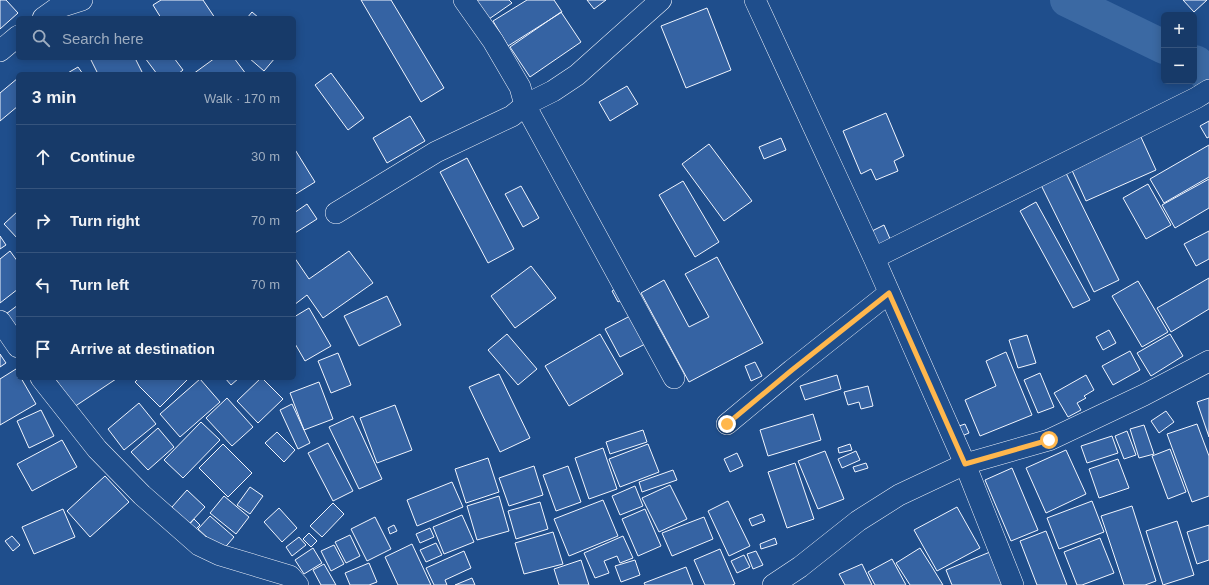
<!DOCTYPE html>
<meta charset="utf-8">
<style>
:root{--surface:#173a69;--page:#20416f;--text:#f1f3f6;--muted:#9eadc0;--line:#36547d}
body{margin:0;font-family:Helvetica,sans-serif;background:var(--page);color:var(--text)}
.controls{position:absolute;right:12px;top:12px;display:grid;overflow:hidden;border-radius:6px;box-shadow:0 2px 10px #0003}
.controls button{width:36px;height:36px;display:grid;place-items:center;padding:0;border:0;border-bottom:1px solid var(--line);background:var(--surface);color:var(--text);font:20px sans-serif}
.stop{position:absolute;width:12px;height:12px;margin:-9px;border:3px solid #ffb74d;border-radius:50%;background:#fff}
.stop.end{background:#ffb74d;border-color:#fff;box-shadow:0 1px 4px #0008}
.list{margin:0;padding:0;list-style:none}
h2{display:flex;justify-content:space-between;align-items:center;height:52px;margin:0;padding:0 16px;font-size:17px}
h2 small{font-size:13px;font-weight:400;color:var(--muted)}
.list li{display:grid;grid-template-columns:26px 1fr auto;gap:12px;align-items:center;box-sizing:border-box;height:64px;padding:0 16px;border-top:1px solid var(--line)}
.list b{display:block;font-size:15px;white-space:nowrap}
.list em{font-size:13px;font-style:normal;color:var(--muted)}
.icon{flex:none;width:22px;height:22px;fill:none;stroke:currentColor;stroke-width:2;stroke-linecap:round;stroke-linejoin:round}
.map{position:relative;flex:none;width:1209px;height:585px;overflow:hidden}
.search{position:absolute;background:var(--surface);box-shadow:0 2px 10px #0003;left:16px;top:16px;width:280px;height:44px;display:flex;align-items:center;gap:10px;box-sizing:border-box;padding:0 14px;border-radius:6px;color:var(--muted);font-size:15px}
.panel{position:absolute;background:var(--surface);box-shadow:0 2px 10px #0003;left:16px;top:72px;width:280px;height:308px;border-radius:6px}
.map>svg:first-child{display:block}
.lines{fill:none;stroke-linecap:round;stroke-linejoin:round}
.river{stroke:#3b69a3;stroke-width:34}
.building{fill:#3563a3;stroke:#f2f6ff}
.minor-casing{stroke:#f2f6ff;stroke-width:22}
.minor{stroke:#1f4e8c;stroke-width:21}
.route{stroke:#ffb74d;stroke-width:5}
</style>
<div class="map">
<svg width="1209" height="585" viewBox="0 0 1209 585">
<rect width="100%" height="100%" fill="#1f4e8c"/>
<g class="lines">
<path class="river" d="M1067,0L1164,47
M1194,62L1197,63L1209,78"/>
</g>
<path class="building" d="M0,0H6L18,13L0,29Z
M161,0H203L215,18H161L153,5Z
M361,0H391L444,88L421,102Z
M476,0H509L512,3L489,19Z
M527,0H554L562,12L508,46L493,21Z
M587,0H606L594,9Z
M1183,0H1207L1194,12Z
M707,8L731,70L686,88L661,26Z
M252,12L259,18H247Z
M561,12L581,42L530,77L510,47Z
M90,58H135L143,74H98Z
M145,58H174L183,70L178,74H157Z
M215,58H234L246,74H193Z
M249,58H275L264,71Z
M78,67L83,74H66Z
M331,73L364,118L348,130L315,85Z
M18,78V106L0,121V93Z
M627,86L638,104L610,121L599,102Z
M886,113L904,156L894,161L898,171L876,180L871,169L861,174L843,131Z
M410,116L425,141L387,163L373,138Z
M1209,121V137L1207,138L1200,126Z
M1140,135L1156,170L1086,201L1070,166Z
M781,138L786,150L764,159L759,147Z
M709,144L752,201L724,221L682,164Z
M1209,145V177L1164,203L1150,179Z
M294,148L315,182L294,195Z
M467,158L514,249L488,263L440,172Z
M1066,173L1119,280L1094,292L1041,185Z
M1209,179V208L1175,228L1162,205Z
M683,181L719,242L695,257L659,195Z
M1148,184L1171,225L1146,239L1123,198Z
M521,186L539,218L523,227L505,194Z
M1036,202L1090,300L1073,308L1020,211Z
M307,204L317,219L295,233L294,213Z
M18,211V239L4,224Z
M884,225L891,241L879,247L872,231Z
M1209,231V259L1196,266L1184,244Z
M0,236L6,245L0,249Z
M10,251L18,262V289L0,303V259Z
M349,251L373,283L323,318L307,295L294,305V257L309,279Z
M717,257L763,343L689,382L641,293L664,280L689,327L709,317L685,274Z
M531,266L556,298L515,328L491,296Z
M1209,278V309L1171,332L1157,308Z
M1138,281L1168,332L1142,347L1112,296Z
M619,287L625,298L618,302L612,291Z
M387,296L401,325L359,346L344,316Z
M18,305V328H17L6,314Z
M309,308L331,346L305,361L294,342V317Z
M632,315L647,343L620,357L605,329Z
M1109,330L1116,343L1103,350L1096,337Z
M507,334L537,369L518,385L488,350Z
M600,334L623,374L569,406L545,366Z
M1170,334L1183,356L1151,376L1137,353Z
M1027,335L1036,363L1018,368L1009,340Z
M1130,351L1140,370L1113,385L1102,366Z
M1006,352L1032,415L980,436L965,400L996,386L986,361Z
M338,353L351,385L331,393L318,361Z
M0,354L6,363L0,367Z
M755,362L762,376L751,381L745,366Z
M16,369L18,373V378H21L36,404L0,425V379Z
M1040,373L1054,407L1038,413L1024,380Z
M499,374L530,438L500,452L469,387Z
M837,375L841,389L805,400L800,386Z
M1086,375L1094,390L1084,396L1086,398L1077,403L1081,410L1068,417L1054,393Z
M55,378H116V379L74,407Z
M139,378H189L160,407L135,382Z
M225,378H239L231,385Z
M261,378H262L283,399L258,423L237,401Z
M200,379L220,402L180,437L160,414Z
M319,382L333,419L304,430L290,393Z
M868,386L873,406L861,409L859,402L848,405L844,392Z
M227,398L253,427L232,446L206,418Z
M1209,398V437L1197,402Z
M139,403L156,424L124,450L108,429Z
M292,404L310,443L298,449L280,410Z
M395,405L412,450L377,463L360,418Z
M41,410L54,436L29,448L17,421Z
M1166,411L1174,422L1159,433L1151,421Z
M813,414L821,440L768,456L760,430Z
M353,416L382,479L359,489L329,427Z
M201,422L220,440L183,478L164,460Z
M965,424L969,433L957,438L953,428Z
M1197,424L1209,456V496L1192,502L1167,434Z
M1144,425L1154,454L1139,458L1130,429Z
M158,428L174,447L148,470L131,452Z
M643,430L647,442L610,454L606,442Z
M1127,431L1136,455L1124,459L1115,436Z
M277,432L295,450L284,462L265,443Z
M1112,436L1118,453L1087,463L1081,446Z
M62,440L77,467L32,491L17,464Z
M328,443L353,491L333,501L308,453Z
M223,444L252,473L228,497L199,468Z
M648,444L659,472L620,487L609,459Z
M850,444L852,450L839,453L838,448Z
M603,448L617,489L589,499L575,458Z
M1170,449L1186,492L1168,499L1152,456Z
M1066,450L1086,494L1046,513L1026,468Z
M825,451L844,499L818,509L798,461Z
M856,451L860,460L842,468L838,459Z
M737,453L743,466L730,472L724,459Z
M488,458L499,492L466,503L455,469Z
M1118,459L1129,488L1099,498L1089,469Z
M795,463L814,519L787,528L768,472Z
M866,463L868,468L855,472L853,467Z
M534,466L543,495L509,506L499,478Z
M568,466L581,502L556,511L543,475Z
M1012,468L1038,530L1011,541L985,480Z
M673,470L677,480L642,492L639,482Z
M105,476L129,502L90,537L67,511Z
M452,482L463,507L417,526L407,500Z
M670,485L687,519L659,532L642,498Z
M635,486L643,506L620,515L612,496Z
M250,487L263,496L250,514L237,505Z
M187,490L205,507L189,524L172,507Z
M224,496L249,517L236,534L210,513Z
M499,496L509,531L477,540L467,506Z
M603,500L618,536L569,556L554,519Z
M728,501L750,546L729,556L708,511Z
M1092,501L1104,532L1059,549L1047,518Z
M540,502L548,529L516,539L508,511Z
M333,503L344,514L322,537L310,526Z
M1132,506L1156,581L1145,585H1124L1101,516Z
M957,507L980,548L937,571L914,530Z
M279,508L297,528L282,542L264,522Z
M63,509L75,537L34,554L22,527Z
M645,509L661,546L638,556L622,519Z
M762,514L765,521L752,526L749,519Z
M462,515L474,542L444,554L433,527Z
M210,516L234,537L222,551L198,529Z
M375,517L391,549L367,561L351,529Z
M704,517L713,539L672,556L662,533Z
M194,519L200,525L194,531L189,525Z
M1177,521L1194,575L1163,585L1146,531Z
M394,525L397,531L390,534L388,528Z
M1209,525V560L1197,564L1187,532Z
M430,528L434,537L420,543L416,534Z
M1046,531L1067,585H1037L1020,541Z
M553,532L563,564L524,574L515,543Z
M309,533L317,541L311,547L303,539Z
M350,535L360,556L346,563L335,542Z
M12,536L20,545L13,551L5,541Z
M623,536L633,558L620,563L617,556L604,561L609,573L595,578L584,553Z
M299,537L306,545L292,556L286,547Z
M775,538L777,544L761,549L760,544Z
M1100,538L1114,573L1082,585H1077L1064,552Z
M436,543L442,555L426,562L420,550Z
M412,544L431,585H398L385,557Z
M334,545L344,564L331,571L321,551Z
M313,548L322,563L304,574L295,560Z
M920,548L932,567L943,585H910L896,563Z
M720,549L735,584L732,585H705L694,560Z
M464,551L471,568L445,580L447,585H434L426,568Z
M756,551L763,565L753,569L747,554Z
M990,552L1004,585H952L946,570Z
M744,555L750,567L737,573L731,561Z
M892,559L906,585H875L868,572Z
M581,560L589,585H559L554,569Z
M635,560L640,575L621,582L615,566Z
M369,563L377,582L369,585H350L345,573Z
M324,564L336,585H321L313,570Z
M862,564L872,585H845L839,574Z
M686,567L693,585H645L644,583Z
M472,578L475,585H455Z"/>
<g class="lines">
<g class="minor-casing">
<path id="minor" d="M661,0L577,75L553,91L525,105L674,378
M755,0L874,258L965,464L1013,585
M43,18L57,8L82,0
M0,51L18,36
M336,213L436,152L512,116L525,105L520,87L493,41L464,0
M874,258L1196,98L1209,90
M0,321L18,347
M41,378L97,449L142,495L199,545L220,555L290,576L298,585
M727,424L792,370L889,293
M773,585L800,567L858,521L899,495L965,464L1049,440L1144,395L1209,361"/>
</g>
<use href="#minor" class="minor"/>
</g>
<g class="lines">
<path class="route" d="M727,424L792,370L889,293L965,464L1049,440"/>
</g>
</svg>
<div class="controls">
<button>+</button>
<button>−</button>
</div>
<div class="stop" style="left:1049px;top:440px"></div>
<div class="stop end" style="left:727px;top:424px"></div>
<div class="search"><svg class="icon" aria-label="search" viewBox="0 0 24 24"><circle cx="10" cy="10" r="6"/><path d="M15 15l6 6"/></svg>Search here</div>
<section class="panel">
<h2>3 min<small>Walk · 170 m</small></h2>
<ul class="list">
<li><svg class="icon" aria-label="ahead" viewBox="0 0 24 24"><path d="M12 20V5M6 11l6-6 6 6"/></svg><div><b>Continue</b></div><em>30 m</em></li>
<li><svg class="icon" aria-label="right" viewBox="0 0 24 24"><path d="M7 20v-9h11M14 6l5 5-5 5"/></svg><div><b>Turn right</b></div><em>70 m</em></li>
<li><svg class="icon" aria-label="left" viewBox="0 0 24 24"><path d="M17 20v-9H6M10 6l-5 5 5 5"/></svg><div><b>Turn left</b></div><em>70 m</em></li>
<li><svg class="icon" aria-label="arrive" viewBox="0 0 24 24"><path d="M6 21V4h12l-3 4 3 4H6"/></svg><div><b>Arrive at destination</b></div></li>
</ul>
</section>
</div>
